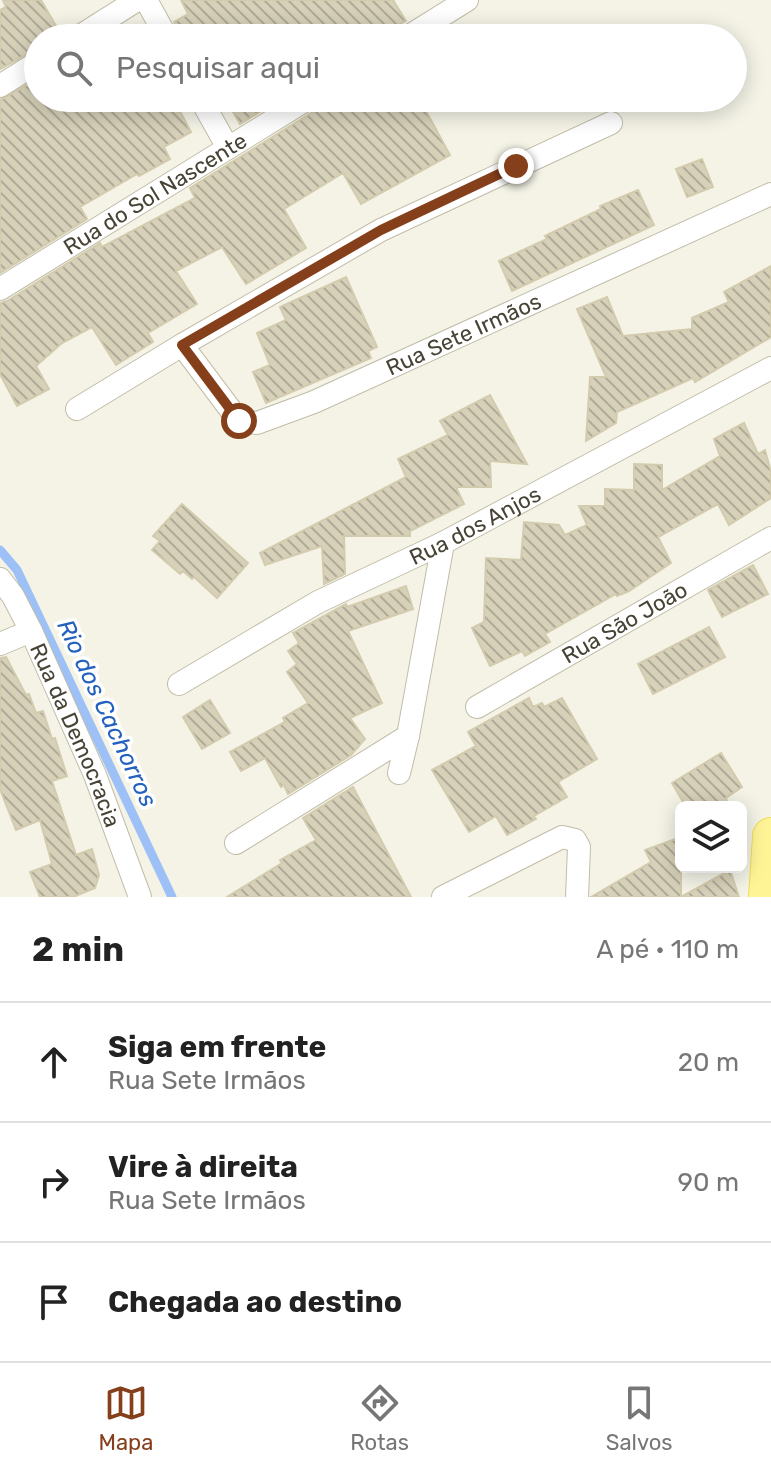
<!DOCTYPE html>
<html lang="pt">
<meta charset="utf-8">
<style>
:root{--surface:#fff;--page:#f6f6f6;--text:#222;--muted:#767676;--line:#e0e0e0;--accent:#853f1b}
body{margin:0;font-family:Rubik,sans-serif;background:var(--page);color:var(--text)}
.controls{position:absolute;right:24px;bottom:24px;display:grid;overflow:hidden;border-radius:12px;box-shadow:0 4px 20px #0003}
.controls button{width:72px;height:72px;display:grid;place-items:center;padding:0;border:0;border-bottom:2px solid var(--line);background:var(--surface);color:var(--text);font:40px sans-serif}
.stop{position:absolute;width:24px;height:24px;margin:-18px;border:6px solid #853f1b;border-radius:50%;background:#fff}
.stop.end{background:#853f1b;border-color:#fff;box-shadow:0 2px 8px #0008}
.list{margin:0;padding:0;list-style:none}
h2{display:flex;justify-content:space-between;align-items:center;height:104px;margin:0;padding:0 32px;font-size:34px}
h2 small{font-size:26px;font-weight:400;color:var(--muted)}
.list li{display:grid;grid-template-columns:52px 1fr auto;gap:24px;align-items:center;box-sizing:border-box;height:120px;padding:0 32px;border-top:2px solid var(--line)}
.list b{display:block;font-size:30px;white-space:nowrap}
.list p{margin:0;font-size:26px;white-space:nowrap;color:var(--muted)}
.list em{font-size:26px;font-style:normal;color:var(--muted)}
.icon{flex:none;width:44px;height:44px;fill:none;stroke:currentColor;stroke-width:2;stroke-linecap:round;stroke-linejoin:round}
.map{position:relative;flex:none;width:771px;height:897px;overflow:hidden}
.search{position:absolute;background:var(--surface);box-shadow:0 4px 20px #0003;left:24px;right:24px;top:24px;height:88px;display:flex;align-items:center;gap:20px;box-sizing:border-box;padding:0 28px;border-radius:44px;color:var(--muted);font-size:30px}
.sheet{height:464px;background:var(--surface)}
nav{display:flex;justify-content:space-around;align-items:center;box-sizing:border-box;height:112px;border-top:2px solid var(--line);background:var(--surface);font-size:22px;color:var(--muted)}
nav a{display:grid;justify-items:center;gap:4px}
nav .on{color:var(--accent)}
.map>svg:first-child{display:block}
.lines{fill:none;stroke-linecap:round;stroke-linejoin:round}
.stream{stroke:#9dc1f6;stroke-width:9}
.building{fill:url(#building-back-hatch);stroke:#d3cbad;stroke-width:2}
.minor-casing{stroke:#c1bda8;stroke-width:24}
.primary-casing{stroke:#eedd5b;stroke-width:38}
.minor{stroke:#fff;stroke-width:22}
.primary{stroke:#fff495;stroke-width:36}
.route{stroke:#853f1b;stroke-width:10}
.labels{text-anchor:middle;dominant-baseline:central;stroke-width:7;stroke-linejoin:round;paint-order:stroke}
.street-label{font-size:22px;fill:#484435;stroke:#fff}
.water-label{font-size:24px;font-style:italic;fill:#2460bd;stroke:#fff}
</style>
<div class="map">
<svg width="771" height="897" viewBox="0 0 771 897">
<defs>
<pattern id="building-back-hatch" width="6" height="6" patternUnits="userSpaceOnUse" patternTransform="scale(2)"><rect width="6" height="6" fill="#d7d1ba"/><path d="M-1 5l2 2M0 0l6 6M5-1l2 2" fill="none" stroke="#b0ab98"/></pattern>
</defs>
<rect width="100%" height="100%" fill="#f4f3e6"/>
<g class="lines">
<path class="stream" d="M0,550L17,570L172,897"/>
</g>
<path class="building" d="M3,0H41L63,38H38V48L0,69V10L6,7Z
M181,0H393L406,21L375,38H181L174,22L188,14Z
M38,79V98H173L191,132L164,147L170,159L139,176L137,174L80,207L87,219L0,273V100Z
M225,98H282L240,124Z
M323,98H419L450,155L361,204L343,173L284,209L306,248L246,284L222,247L176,271L197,304L148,333L153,342L116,365L92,327L62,343L36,366L49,389L17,406L0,374V303L7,301L100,243L102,247L195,198L190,188L316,110Z
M702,159L713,187L687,197L676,169Z
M638,190L654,225L512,291L499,261L547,239L545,236L601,209L600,206Z
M771,266V337L695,382L693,378L617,412L616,423L586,441L590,377H606L577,309L607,297L623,336L692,329V318L729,302L724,292Z
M346,277L377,347L368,351L371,358L266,403L253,372L270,365L257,333L286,320L280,307Z
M490,395L527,464L490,461L491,487H456L464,504L410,531V536H344L345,574L324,584L322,546L265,565L260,553L406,477L398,459L448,435L440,421Z
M744,423L758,454L765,450L771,472V498L729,525L718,504L658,537L671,563L629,591L617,596L616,594L545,634L550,642L525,656L522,651L490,666L472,628L484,622L486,558L521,560L524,522L559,525L565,535L587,525L579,506H605V489L634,490V464L662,465V490L720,456L714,439Z
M182,504L248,563L217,598L194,577L192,579L183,571L180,574L152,550L160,541L153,536Z
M753,565L768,594L722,617L708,590Z
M406,586L413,609L348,631L382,703L350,718L365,739L351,755L288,794L284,785L281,787L265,758L241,771L230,752L285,722L283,718L308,703L287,672L297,664L288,651L299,643L293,633L346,604L347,607Z
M709,627L725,657L653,694L638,664Z
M6,657L26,695L29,694L36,713L43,711L52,739L55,738L67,776L52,781L76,855L92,849L99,875L95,888L73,897H40L30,872L52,864L40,820L16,830L0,789V658Z
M529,698L533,707L542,703L544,707L562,698L597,759L558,782L567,797L534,816L536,819L507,835L496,816L469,832L432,770L476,746L468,732Z
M210,700L230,733L202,749L183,717Z
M721,753L742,787L726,798L729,807H686L672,783Z
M353,787L411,897H227L282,863L280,860L316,840L303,818Z
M681,837V897L730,870L739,897H591L651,862L645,850Z"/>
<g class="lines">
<g class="minor-casing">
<g id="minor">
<path d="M146,0L167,38"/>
<path d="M77,38L137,0"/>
<path d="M406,38L467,0"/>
<path d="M0,86L38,62"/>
<path d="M200,98L228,148"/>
<path id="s1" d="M0,289L309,98"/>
<path id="s2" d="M182,345L239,421L257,423L314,402L771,194"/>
<path d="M77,409L182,345L381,230L611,123"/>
<path id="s3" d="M0,579L13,596L31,631L95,775L140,897"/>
<path d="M0,644L31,631"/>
<path id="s4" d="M179,684L318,602L443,543L771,368"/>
<path id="s5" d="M477,707L771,538"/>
<path d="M399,773L408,736L443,543"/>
<path d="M236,843L408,736"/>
<path d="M443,897L562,837L575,840L579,847L577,897"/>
</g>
</g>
<g class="primary-casing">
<path id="primary" d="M767,897L771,836"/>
</g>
<use href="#minor" class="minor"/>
<use href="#primary" class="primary"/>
</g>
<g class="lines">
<path class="route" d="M239,421L182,345L381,230L516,166"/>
</g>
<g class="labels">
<g class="street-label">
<text stroke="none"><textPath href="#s1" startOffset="182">Rua do Sol Nascente</textPath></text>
<text stroke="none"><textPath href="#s2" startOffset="338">Rua Sete Irmãos</textPath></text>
<text stroke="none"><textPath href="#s4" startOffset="336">Rua dos Anjos</textPath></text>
<text stroke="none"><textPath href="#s5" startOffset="170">Rua São João</textPath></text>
<text stroke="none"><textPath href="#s3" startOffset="174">Rua da Democracia</textPath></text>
</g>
<g class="water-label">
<text transform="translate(107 713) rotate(65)">Rio dos Cachorros</text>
</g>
</g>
</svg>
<div class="controls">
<button><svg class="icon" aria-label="layers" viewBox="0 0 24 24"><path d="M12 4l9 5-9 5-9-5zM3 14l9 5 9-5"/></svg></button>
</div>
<div class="stop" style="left:239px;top:421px"></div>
<div class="stop end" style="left:516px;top:166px"></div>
<div class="search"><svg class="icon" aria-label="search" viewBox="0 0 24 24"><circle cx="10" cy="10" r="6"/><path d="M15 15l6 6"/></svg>Pesquisar aqui</div>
</div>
<section class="sheet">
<h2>2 min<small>A pé · 110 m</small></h2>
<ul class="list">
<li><svg class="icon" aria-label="ahead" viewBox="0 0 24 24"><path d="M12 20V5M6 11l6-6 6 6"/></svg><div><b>Siga em frente</b><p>Rua Sete Irmãos</p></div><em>20 m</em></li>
<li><svg class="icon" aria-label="right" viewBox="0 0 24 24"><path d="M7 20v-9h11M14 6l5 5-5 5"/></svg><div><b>Vire à direita</b><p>Rua Sete Irmãos</p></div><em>90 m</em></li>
<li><svg class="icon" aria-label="arrive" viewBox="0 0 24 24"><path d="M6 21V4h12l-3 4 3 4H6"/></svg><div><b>Chegada ao destino</b></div></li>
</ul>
</section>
<nav>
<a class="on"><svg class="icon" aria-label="map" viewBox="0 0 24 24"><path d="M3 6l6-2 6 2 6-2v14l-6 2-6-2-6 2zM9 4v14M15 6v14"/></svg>Mapa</a>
<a><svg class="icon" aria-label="directions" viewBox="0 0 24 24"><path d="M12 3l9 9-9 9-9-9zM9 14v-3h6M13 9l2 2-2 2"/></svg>Rotas</a>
<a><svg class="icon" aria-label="saved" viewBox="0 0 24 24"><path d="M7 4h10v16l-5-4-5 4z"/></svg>Salvos</a>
</nav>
